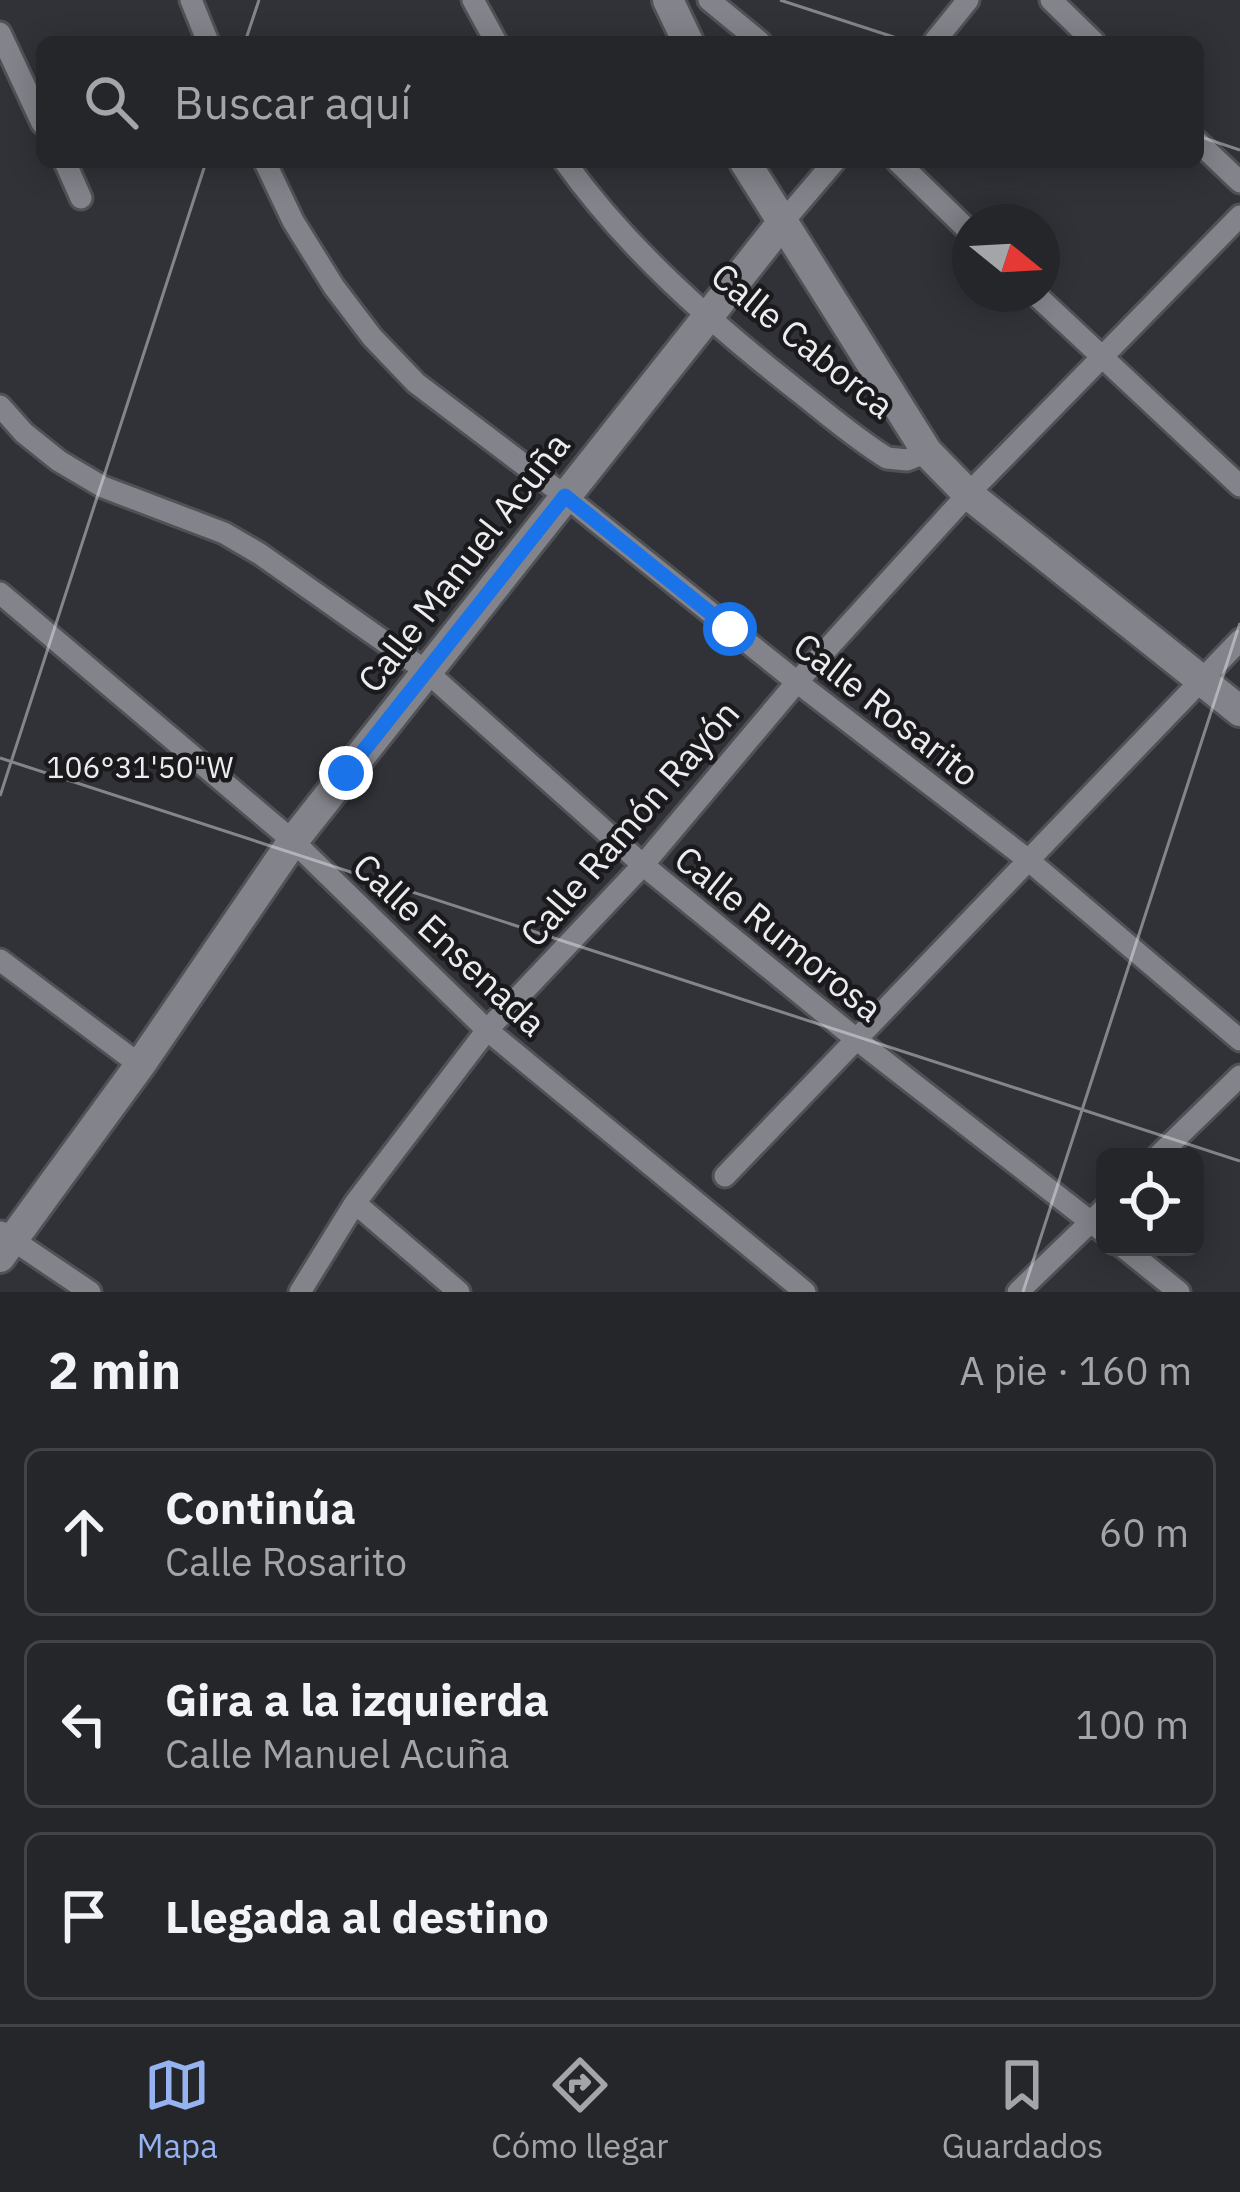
<!DOCTYPE html>
<html lang="es">
<meta charset="utf-8">
<style>
:root{--surface:#25262a;--page:#2d2e32;--text:#f1f3f6;--muted:#a3a5a8;--line:#424347;--accent:#95b2f1}
body{margin:0;font-family:"IBM Plex Sans",sans-serif;background:var(--page);color:var(--text)}
.controls{position:absolute;right:36px;bottom:36px;display:grid;overflow:hidden;border-radius:18px;box-shadow:0 6px 30px #0003}
.controls button{width:108px;height:108px;display:grid;place-items:center;padding:0;border:0;border-bottom:3px solid var(--line);background:var(--surface);color:var(--text);font:60px sans-serif}
.compass{position:absolute;left:952px;top:204px;width:108px;height:108px;border-radius:50%;background:var(--surface);box-shadow:0 6px 30px #0003;rotate:108deg}
.stop{position:absolute;width:36px;height:36px;margin:-27px;border:9px solid #1a73e8;border-radius:50%;background:#fff}
.stop.end{background:#1a73e8;border-color:#fff;box-shadow:0 3px 12px #0008}
.list{margin:0;padding:0;list-style:none}
h2{display:flex;justify-content:space-between;align-items:center;height:156px;margin:0;padding:0 48px;font-size:51px}
h2 small{font-size:39px;font-weight:400;color:var(--muted)}
.list li{display:grid;grid-template-columns:78px 1fr auto;gap:36px;align-items:center;box-sizing:border-box;height:168px;margin:0 24px 24px;padding:0 24px;border:3px solid var(--line);border-radius:18px}
.list b{display:block;font-size:45px;white-space:nowrap}
.list p{margin:0;font-size:39px;white-space:nowrap;color:var(--muted)}
.list em{font-size:39px;font-style:normal;color:var(--muted)}
.icon{flex:none;width:66px;height:66px;fill:none;stroke:currentColor;stroke-width:2;stroke-linecap:round;stroke-linejoin:round}
.map{position:relative;flex:none;width:1240px;height:1292px;overflow:hidden}
.search{position:absolute;background:var(--surface);box-shadow:0 6px 30px #0003;left:36px;right:36px;top:36px;height:132px;display:flex;align-items:center;gap:30px;box-sizing:border-box;padding:0 42px;border-radius:18px;color:var(--muted);font-size:45px}
.sheet{height:732px;background:var(--surface)}
nav{display:flex;justify-content:space-around;align-items:center;box-sizing:border-box;height:168px;border-top:3px solid var(--line);background:var(--surface);font-size:33px;color:var(--muted)}
nav a{display:grid;justify-items:center;gap:6px}
nav .on{color:var(--accent)}
.map>svg:first-child{display:block}
.lines{fill:none;stroke-linecap:round;stroke-linejoin:round}
.street-casing{stroke:#505155;stroke-width:27}
.secondary-casing{stroke:#505155;stroke-width:36}
.street{stroke:#83848b;stroke-width:21}
.secondary{stroke:#83848b;stroke-width:30}
.route{stroke:#1a73e8;stroke-width:15}
.ticks{fill:none;stroke:#ebecef;stroke-width:3;stroke-opacity:0.45}
.labels{text-anchor:middle;dominant-baseline:central;stroke-width:9;stroke-linejoin:round;paint-order:stroke}
.street-label{font-size:36px;fill:#ebecef;stroke:#1a1a1d}
.ticks-label{font-size:30px;text-anchor:middle;fill:#ebecef;stroke:#1a1a1d;stroke-width:9;stroke-linejoin:round;paint-order:stroke}
</style>
<div class="map">
<svg width="1240" height="1292" viewBox="0 0 1240 1292">
<rect width="100%" height="100%" fill="#313238"/>
<g class="lines">
<g class="street-casing">
<path id="street" d="M191,0L208,42
M473,0L496,42
M709,0L760,42
M1051,0L1094,42
M0,33L42,123
M934,42L968,0
M1198,142L1240,182
M65,162L81,198
M265,162L293,221L334,287L372,337L416,383L565,496L797,682L1027,859L1240,1040
M565,162C628,250 713,324 798,391C827,414 856,439 887,458L907,460L927,452
M898,162L970,232
M782,223L834,162
M1035,294L1240,486
M0,406L24,433L59,461L103,487L224,533L260,554L426,671L643,865L856,1039L1105,1233
M0,593L293,841L487,1030L805,1292
M0,960L140,1065
M1157,1157L1240,1076
M725,1176L1240,640
M355,1203L459,1292
M1,1232L90,1292
M1123,1247L1179,1292
M300,1292L355,1203L487,1030L643,865L797,682L968,494L1240,216
M1018,1292L1105,1208"/>
</g>
<g class="secondary-casing">
<path id="secondary" d="M668,0L688,42
M745,162L927,452L968,494L1240,711
M0,1257L140,1065L293,841L782,223"/>
</g>
<use href="#street" class="street"/>
<use href="#secondary" class="secondary"/>
</g>
<g class="lines">
<path class="route" d="M346,773L565,496L730,629"/>
</g>
<path class="ticks" d="M780,0L909,42M245,42L259,0M1198,136L1240,150M0,758L1240,1161M0,796L206,162M1023,1292L1240,623"/>
<g class="labels">
<g class="street-label">
<text transform="translate(803 340) rotate(39)">Calle Caborca</text>
<text transform="translate(463 562) rotate(-52)">Calle Manuel Acuña</text>
<text transform="translate(887 709) rotate(38)">Calle Rosarito</text>
<text transform="translate(629 823) rotate(-49)">Calle Ramón Rayón</text>
<text transform="translate(779 933) rotate(39)">Calle Rumorosa</text>
<text transform="translate(450 944) rotate(43)">Calle Ensenada</text>
</g>
</g>
<g class="ticks-label">
<text x="140" y="778">106°31'50"W</text>
</g>
</svg>
<div class="controls">
<button><svg class="icon" aria-label="locate" viewBox="0 0 24 24"><circle cx="12" cy="12" r="6"/><path d="M12 2v4M12 18v4M2 12h4M18 12h4"/></svg></button>
</div>
<svg class="compass" viewBox="-18 -18 36 36"><path d="M0-13l5 13h-10z" fill="#e53935"/><path d="M0 13l5-13h-10z" fill="#a3a5a8"/></svg>
<div class="stop" style="left:730px;top:629px"></div>
<div class="stop end" style="left:346px;top:773px"></div>
<div class="search"><svg class="icon" aria-label="search" viewBox="0 0 24 24"><circle cx="10" cy="10" r="6"/><path d="M15 15l6 6"/></svg>Buscar aquí</div>
</div>
<section class="sheet">
<h2>2 min<small>A pie · 160 m</small></h2>
<ul class="list">
<li><svg class="icon" aria-label="ahead" viewBox="0 0 24 24"><path d="M12 20V5M6 11l6-6 6 6"/></svg><div><b>Continúa</b><p>Calle Rosarito</p></div><em>60 m</em></li>
<li><svg class="icon" aria-label="left" viewBox="0 0 24 24"><path d="M17 20v-9H6M10 6l-5 5 5 5"/></svg><div><b>Gira a la izquierda</b><p>Calle Manuel Acuña</p></div><em>100 m</em></li>
<li><svg class="icon" aria-label="arrive" viewBox="0 0 24 24"><path d="M6 21V4h12l-3 4 3 4H6"/></svg><div><b>Llegada al destino</b></div></li>
</ul>
</section>
<nav>
<a class="on"><svg class="icon" aria-label="map" viewBox="0 0 24 24"><path d="M3 6l6-2 6 2 6-2v14l-6 2-6-2-6 2zM9 4v14M15 6v14"/></svg>Mapa</a>
<a><svg class="icon" aria-label="directions" viewBox="0 0 24 24"><path d="M12 3l9 9-9 9-9-9zM9 14v-3h6M13 9l2 2-2 2"/></svg>Cómo llegar</a>
<a><svg class="icon" aria-label="saved" viewBox="0 0 24 24"><path d="M7 4h10v16l-5-4-5 4z"/></svg>Guardados</a>
</nav>
